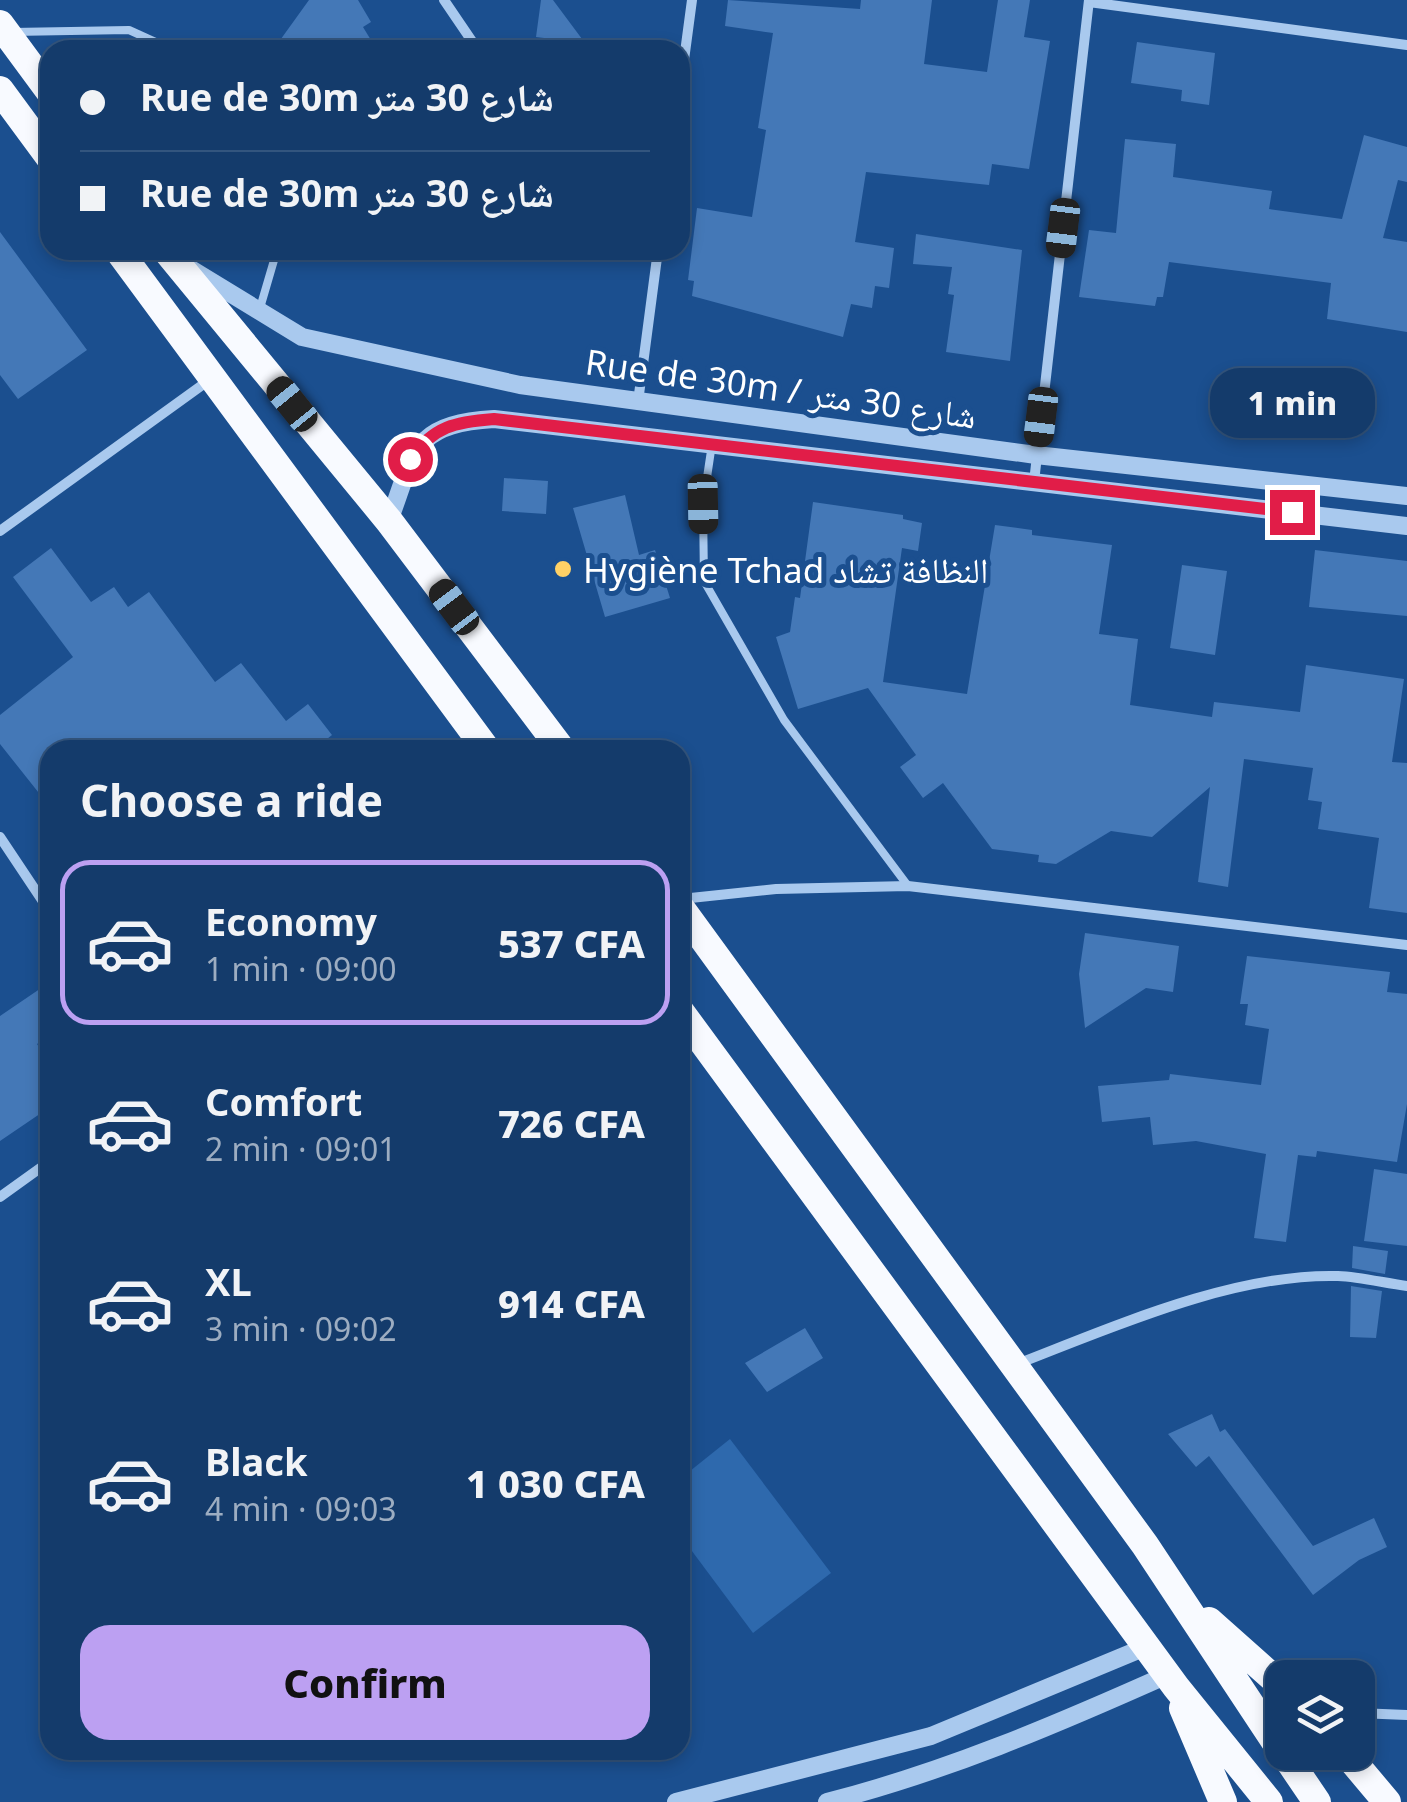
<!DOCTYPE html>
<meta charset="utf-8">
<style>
body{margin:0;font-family:"Noto Sans","Noto Naskh Arabic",sans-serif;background:#1d4271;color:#f1f3f6;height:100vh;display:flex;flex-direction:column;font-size:38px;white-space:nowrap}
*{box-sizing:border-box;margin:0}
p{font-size:32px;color:#9dadc1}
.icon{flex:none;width:55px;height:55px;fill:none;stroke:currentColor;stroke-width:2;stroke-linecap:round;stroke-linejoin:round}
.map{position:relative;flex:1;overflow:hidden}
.details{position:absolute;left:40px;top:740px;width:650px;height:1020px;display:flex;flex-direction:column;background:#143b6b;border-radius:30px;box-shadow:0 5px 15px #0003,0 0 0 2px #33557e}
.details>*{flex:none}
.banner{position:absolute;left:40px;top:40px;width:650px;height:220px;border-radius:30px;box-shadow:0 5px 15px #0003,0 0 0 2px #33557e;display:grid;align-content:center;height:220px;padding:0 40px;background:#143b6b}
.buttons{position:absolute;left:1265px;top:1660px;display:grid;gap:20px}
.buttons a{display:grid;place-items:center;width:110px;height:110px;border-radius:20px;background:#143b6b;box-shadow:0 5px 15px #0003,0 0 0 2px #33557e;font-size:50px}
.end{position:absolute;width:45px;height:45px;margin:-22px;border:12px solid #e11d48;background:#fff;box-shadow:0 0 0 5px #fff}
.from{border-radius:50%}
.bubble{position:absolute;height:70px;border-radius:30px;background:#143b6b;box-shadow:0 5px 15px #0003,0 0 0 2px #33557e;font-size:32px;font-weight:800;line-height:70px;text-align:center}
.car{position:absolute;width:30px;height:60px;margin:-30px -15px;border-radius:12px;box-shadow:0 0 8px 2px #0007;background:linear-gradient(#222 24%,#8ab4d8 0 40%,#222 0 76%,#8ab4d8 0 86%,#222 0)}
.banner b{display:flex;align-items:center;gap:35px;height:95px;font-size:38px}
.banner b+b{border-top:2px solid #33557e}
.banner i{width:25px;height:25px;background:#f1f3f6}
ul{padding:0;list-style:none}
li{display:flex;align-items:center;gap:30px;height:165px;margin:0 20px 15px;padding:0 20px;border:5px solid transparent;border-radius:30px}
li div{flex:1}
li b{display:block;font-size:38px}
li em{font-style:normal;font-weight:800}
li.selected{border-color:#bca0f2}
li>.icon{width:90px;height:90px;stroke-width:1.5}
h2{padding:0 40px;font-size:45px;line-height:120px}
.cta{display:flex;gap:20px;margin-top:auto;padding:20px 40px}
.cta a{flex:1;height:115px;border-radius:30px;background:#bca0f2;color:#111;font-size:40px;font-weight:800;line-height:115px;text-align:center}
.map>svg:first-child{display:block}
.green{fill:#2e69ad}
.building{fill:#4478b7}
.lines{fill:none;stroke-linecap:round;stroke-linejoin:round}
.service{stroke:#a9c9ee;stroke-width:8}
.minor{stroke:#a9c9ee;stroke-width:10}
.tertiary{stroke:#a9c9ee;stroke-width:18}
.trunk{stroke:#f8faff;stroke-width:28}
.route{stroke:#e11d48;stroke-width:12}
.poi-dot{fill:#ffd166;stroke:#1b4f8f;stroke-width:4}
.labels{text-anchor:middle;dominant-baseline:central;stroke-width:10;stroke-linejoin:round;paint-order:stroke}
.street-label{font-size:35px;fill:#fff;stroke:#1b4f8f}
.poi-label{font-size:35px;fill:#fff;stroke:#1b4f8f;text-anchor:start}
</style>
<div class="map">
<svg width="1407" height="1802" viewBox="0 0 1407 1802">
<rect width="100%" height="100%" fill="#1b4f8f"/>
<path class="green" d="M730,1439L831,1573L753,1633L680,1535V1479Z"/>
<path class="building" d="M309,0H358L371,22L363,27L377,50H273Z
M541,0H553L585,43L536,37Z
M728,0L860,9L861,0H932L924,64L987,72L998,0H1030L1024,37L1050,41L1029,169L992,164L989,185L866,172L855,242L894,248L889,288L875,286L872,308L851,304L843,337L692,296L694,281L688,280L697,208L752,217L766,130L758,128L773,33L725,26Z
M1137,42L1215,53L1209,105L1181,101L1182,90L1131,83Z
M1364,135L1407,147V182L1398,180L1383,238L1407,242V332L1327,319L1331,283L1169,262L1163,297H1157L1155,306L1079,297L1089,230L1116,233L1125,139L1176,144L1173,177L1272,191L1269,209L1342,219Z
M0,232L87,350L18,399L0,375Z
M916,234L1022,250L1010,361L946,352L954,295L948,294L952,267L913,264Z
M1321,374L1361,380L1356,410L1317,404Z
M504,478L548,481L546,514L502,511Z
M625,495L639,555L655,550L670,598L605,617L573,508Z
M813,502L903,515V519L922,523L918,551L902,548L883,682L967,694L995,525L1032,530V535L1112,545L1099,634L1138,639L1130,705L1212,717L1214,702L1300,712L1306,665L1404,679L1392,762L1407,763V913L1369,908L1379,838L1318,829L1322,802L1308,800L1313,768L1244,759L1228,887L1198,882L1210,787L1152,837L1111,831L1056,864L1038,862L1039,855L992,849L943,783L923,798L900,767L916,755L868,688L798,709L776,637L790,632L795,597L800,598Z
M51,548L91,602L114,587L128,607L149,592L215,682L241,663L286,721L308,704L332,735L313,750H50V807L0,744V715L73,657L13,577Z
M1315,550L1407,561V616L1309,607Z
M1182,565L1227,571L1215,655L1170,648Z
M1085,933L1179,946L1173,992L1146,988L1085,1028L1079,974Z
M1247,956L1390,972L1387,992L1407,994V1104L1397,1162L1317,1151L1316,1157L1298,1155L1286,1242L1254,1238L1266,1154L1196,1141L1153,1145L1150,1117L1102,1122L1098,1086L1169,1080L1170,1074L1261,1085L1269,1029L1245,1025L1248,1004H1240Z
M50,982V1035L37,1044L50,1064V1107L0,1141V1016Z
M1374,1169L1407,1174V1246L1364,1241Z
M1353,1246L1388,1251L1385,1274L1352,1268Z
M1351,1286L1382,1291L1376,1338L1350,1337Z
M805,1328L823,1358L767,1392L745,1363Z
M1212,1414L1220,1432L1225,1429L1313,1546L1374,1518L1387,1547L1359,1560L1313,1595L1209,1456L1196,1467L1168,1434Z"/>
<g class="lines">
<path class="service" d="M12,32L129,30L173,50
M260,308L277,250
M712,444L703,504L704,581L784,720L908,886"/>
<path class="minor" d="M444,0L478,50
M1089,2L1407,45
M680,90L692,0
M638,402L658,250
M1034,482L1089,0
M0,531L212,378
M0,837L50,912
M681,899L776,889L908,886L1407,945
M0,1197L50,1161
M1017,1364C1113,1327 1234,1273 1338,1276C1361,1277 1384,1283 1407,1286
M1358,1713L1407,1715"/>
<path class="tertiary" d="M189,268L302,337L520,385L1036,455L1407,496
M389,521C415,452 411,424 494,419L1407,526
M676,1802L931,1736L1148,1646
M827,1802C945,1772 1055,1725 1167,1675"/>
<path class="trunk" d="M0,24L50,92
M0,90L50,158
M118,250L487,750
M166,250L389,521L562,750
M680,907L1145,1545L1282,1752
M680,1011L1176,1687L1269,1802
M1209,1621L1282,1686
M1183,1708L1223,1802
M1283,1752L1317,1802
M1345,1752L1387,1802"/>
</g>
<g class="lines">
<path class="route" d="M410,459C434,426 455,422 494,419L1292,512"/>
</g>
<circle class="poi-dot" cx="563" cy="569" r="10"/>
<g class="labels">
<g class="street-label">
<text transform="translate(781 388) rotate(8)">Rue de 30m / شارع 30 متر</text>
</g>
<g class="poi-label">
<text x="583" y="569">Hygiène Tchad النظافة تشاد</text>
</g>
</g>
</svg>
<div class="buttons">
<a><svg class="icon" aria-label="layers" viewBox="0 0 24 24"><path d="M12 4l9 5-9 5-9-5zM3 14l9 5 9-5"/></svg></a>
</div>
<i class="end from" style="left:410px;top:459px"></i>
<i class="end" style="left:1292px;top:512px"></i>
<div class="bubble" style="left:1210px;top:368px;width:165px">1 min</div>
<i class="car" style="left:1063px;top:228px;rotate:187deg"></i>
<i class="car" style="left:292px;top:404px;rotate:321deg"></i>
<i class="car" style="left:1041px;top:417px;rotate:187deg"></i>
<i class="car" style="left:703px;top:504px;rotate:179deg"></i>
<i class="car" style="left:454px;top:607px;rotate:323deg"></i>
<div class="banner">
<b><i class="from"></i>Rue de 30m شارع 30 متر</b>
<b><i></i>Rue de 30m شارع 30 متر</b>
</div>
<section class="details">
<h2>Choose a ride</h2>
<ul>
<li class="selected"><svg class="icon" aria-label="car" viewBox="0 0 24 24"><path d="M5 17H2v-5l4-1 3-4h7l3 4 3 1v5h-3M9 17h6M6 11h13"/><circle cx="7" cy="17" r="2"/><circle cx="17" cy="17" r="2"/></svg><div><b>Economy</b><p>1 min · 09:00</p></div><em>537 CFA</em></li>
<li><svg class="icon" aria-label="car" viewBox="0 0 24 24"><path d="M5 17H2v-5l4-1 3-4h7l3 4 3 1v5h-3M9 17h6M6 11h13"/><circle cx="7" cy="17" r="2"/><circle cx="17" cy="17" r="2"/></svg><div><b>Comfort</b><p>2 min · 09:01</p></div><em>726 CFA</em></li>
<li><svg class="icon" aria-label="car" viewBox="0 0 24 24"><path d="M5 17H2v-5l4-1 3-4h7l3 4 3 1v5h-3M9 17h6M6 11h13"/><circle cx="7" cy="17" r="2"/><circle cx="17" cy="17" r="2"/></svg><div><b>XL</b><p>3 min · 09:02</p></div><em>914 CFA</em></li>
<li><svg class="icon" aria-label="car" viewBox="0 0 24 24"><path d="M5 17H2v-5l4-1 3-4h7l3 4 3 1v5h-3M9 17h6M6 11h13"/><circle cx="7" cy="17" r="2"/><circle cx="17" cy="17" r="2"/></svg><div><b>Black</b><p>4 min · 09:03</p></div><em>1 030 CFA</em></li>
</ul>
<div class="cta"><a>Confirm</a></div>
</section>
</div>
